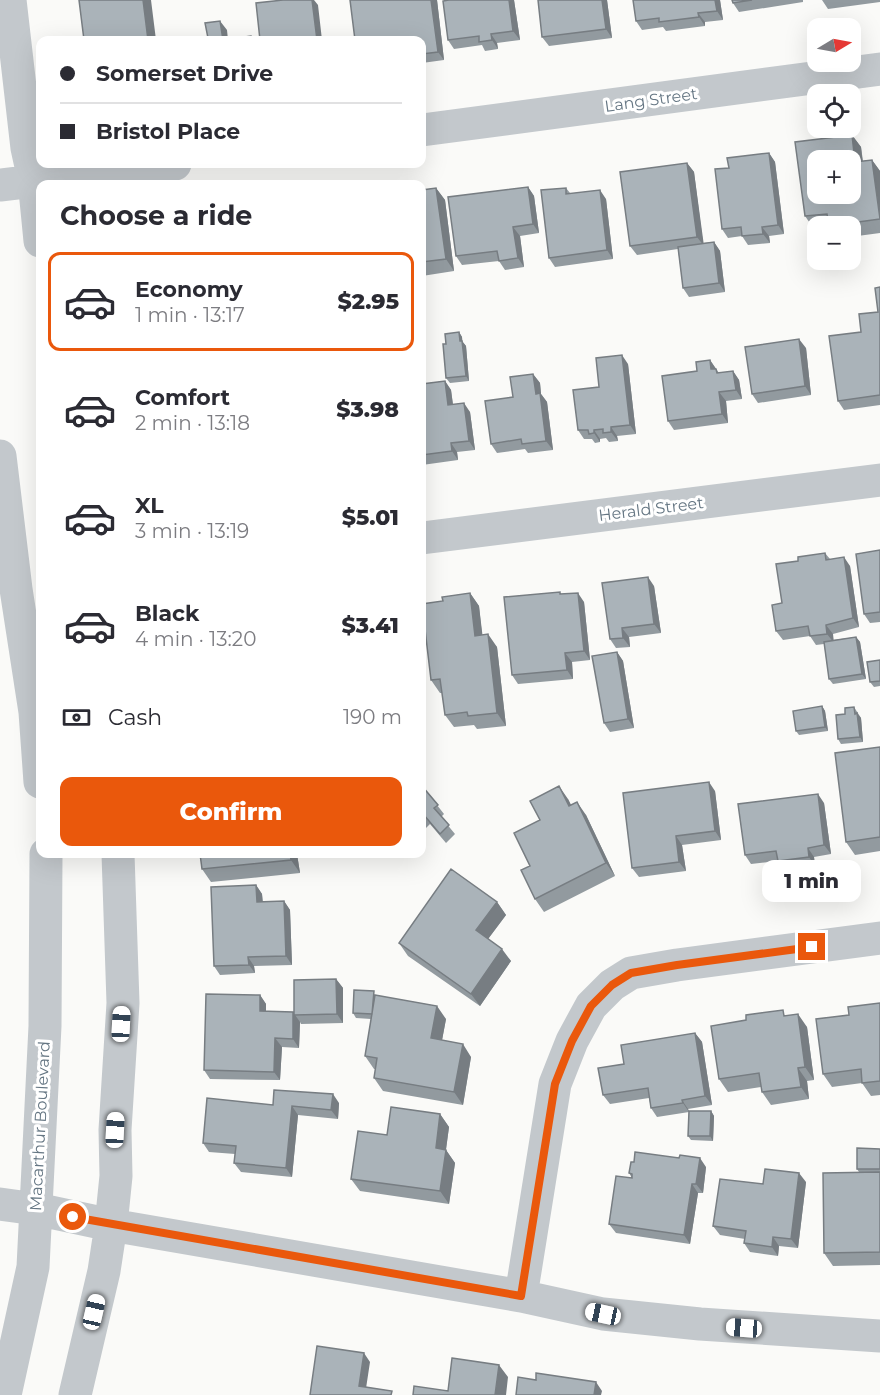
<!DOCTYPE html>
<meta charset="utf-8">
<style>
body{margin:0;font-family:Montserrat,sans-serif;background:#f7f7f7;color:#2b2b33;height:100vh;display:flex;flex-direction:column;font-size:22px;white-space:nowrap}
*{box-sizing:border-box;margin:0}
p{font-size:20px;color:#7c7c81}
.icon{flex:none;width:33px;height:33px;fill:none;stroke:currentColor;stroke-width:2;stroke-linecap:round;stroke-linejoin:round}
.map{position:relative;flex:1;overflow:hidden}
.drawer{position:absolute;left:36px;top:180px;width:390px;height:678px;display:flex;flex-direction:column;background:#fff;border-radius:12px;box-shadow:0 6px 24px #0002}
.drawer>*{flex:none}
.banner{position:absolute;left:36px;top:36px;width:390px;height:132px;border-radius:12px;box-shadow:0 6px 24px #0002;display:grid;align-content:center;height:132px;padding:0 24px;background:#fff}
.needle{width:39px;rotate:80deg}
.controls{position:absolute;left:807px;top:18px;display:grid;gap:12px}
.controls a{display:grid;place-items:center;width:54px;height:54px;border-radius:12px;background:#fff;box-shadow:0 6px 24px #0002;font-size:30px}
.end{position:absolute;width:27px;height:27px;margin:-14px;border:8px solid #ea580c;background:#fff;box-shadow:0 0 0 3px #fff}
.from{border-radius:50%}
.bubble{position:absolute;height:42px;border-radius:12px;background:#fff;box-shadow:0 6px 24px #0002;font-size:20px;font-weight:800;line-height:42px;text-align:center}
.car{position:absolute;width:18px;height:36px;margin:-18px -9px;border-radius:8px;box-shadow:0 0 4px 2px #0007;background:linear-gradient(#fff 24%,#345 0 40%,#fff 0 76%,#345 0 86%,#fff 0)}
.banner b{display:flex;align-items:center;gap:21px;height:57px;font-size:22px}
.banner b+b{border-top:2px solid #e1e1e2}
.banner i{width:15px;height:15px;background:#2b2b33}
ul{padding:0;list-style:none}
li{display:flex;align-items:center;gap:18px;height:99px;margin:0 12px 9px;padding:0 12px;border:3px solid transparent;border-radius:12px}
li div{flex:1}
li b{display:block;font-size:22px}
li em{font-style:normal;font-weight:800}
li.selected{border-color:#ea580c}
li>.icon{width:54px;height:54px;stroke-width:1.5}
h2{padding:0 24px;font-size:27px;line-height:72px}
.pay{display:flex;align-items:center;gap:15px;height:66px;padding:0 24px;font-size:22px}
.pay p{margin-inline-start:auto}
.action{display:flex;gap:12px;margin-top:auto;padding:12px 24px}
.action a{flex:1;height:69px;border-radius:12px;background:#ea580c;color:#fff;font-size:24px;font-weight:800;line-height:69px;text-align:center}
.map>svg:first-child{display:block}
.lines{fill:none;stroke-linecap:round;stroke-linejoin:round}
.minor{stroke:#c3c8cc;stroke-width:33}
.wall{fill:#929a9f}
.shaded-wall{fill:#777d82}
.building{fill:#aab3b9;stroke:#777d82;stroke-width:1.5;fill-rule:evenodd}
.route{stroke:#ea580c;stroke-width:8}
.labels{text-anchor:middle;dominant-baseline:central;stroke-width:6;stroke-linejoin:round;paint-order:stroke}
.street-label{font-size:16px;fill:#657683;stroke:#fff}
</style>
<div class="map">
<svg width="880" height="1395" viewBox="0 0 880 1395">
<rect width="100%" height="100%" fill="#fafaf8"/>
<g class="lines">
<path class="minor" d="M10,0L27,148L34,180L40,241
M422,130L880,69
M0,185L175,164
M0,456L16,589L35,712L40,782
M422,538L880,480
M0,1204L36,1209L111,1225L521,1296L603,1314L700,1324L880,1336
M521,1296L555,1084L572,1041L591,1006L612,985L631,973L677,965L880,938
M5,1395L33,1267L45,1026L46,854
M75,1395L104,1271L111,1225L116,1176L115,1130L123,1003L118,854"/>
</g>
<path class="wall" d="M437,0L444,60L422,63V40Z
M514,0L520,40L497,43L498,49L485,51L482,45L454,49L448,40Z
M607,0L612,38L549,46L542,37Z
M633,0H720L723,20L705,22V26L666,31L663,27L642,30L636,21Z
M732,0H803V2L739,12L733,3Z
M822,0H880V2L828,9Z
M852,135L861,147L863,161L872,160L880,171V233L850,237V226H818V229H814L805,216Z
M769,153L775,162L784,234L769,236L770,243L748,245L742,236L728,238L722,229L729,168Z
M687,163L694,172L703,243L714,242L720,251L725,292L689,297L683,288L678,249L637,255L630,246Z
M528,187L534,196L539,233L520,236L524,267L505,270L499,261L462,265L456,256Z
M436,188L445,200L454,271L422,276V190Z
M566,188L570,193L606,199L613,259L555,267L549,258Z
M880,287V405L844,410L838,401L861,332L878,312Z
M459,332L462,337V341L466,346L469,381L450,383L446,378V344Z
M806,348L811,395L758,403L752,394Z
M710,360L719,373L733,371L739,380L742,399L726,401L728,423L674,430L668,421L697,371Z
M628,364L636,434L617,436L618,441L609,442L606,438L600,439V442L595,443L592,439H584L578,430L599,387Z
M533,374L540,383L541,394L547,402L553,450L528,453L525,449L497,453L491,444L513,397Z
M445,381L451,390L453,404L470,412L475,450L457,452L458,460L422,465V384Z
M880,550V622L870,623L864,614Z
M825,553L830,559L850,566L859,627L833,634V640L856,637L860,642L866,679L833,684L829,679L824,644L816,645L810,636L783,640L776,631L782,603L798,561Z
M654,586L661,633L629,637L630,647L616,648L610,639Z
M470,593L479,606L482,635L497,647L506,726L477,729L474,725L454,727L445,715L442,693H440L431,680L443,601Z
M562,594L584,602L590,660L572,662L573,679L518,684L512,675Z
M617,652L623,661L634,728L610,732L604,723Z
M880,660V686L874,687L870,682Z
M822,706L825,711L828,731L799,735L796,731Z
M854,707L861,718L863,742L841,744L838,739L845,714Z
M880,747V851L855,855L846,842Z
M422,786L444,814L441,817L455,834L446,843L430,824L422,832Z
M715,791L721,840L682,845L686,871L639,877L632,868Z
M568,799L571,805L586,815L615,876L544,912L535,899L530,866L540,820Z
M824,803L831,854L814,857L815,866L784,870L778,861L751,864L745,855Z
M200,854H297L300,873L211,882L202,869Z
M256,885L262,894L263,902L284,901L290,910L292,965L254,966L255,973L220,975L214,966Z
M497,902L506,915L488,939L511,961L480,1006L408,956L399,943Z
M336,979L343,988V1023L301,1024L300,1022L299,1048L282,1047L280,1080L210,1079L204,1070L260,995L266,1004V1011L294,1013Z
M377,995L446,1019L442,1040L471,1057L463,1105L383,1091L374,1078L376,1069H374L365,1056L371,1019L356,1018L353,1013Z
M880,1003V1095L871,1096L862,1083L832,1087L823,1074L849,1015Z
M787,1015L807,1027L814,1080L807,1081L809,1099L771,1105L762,1092L761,1087L728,1092L719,1079Z
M695,1033L702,1042L712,1105L688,1109L689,1111H711L714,1116L713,1141L691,1140L688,1136L689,1112L657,1117L651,1108L649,1098L610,1104L603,1095L624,1064Z
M339,1103L338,1119L298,1115L292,1177L241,1172L234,1163L235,1154L209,1152L203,1143L273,1105Z
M440,1114L449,1127L446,1150L455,1163L449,1204L360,1191L351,1179L387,1135Z
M880,1149V1265L833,1266L824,1253L859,1172L857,1169Z
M706,1167L703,1193H698L690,1244L616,1233L609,1224L632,1178L629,1173Z
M806,1182L798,1248L779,1246L778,1256L750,1252L744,1243L745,1239L720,1235L713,1226L763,1184Z"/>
<path class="shaded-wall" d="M143,0H151L156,40H148Z
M312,0H314L318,5L322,40H317Z
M431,0H437L444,60L438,52Z
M509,0H514L520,40L513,31Z
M602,0H607L612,38L606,29Z
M715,0H720L723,20L717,11Z
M698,13L705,22V26L699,17Z
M220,21L227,30L228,40H223Z
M491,34L497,43L498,49L492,40Z
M852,135L861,147L864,175L855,162Z
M769,153L775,162L784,234L778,225Z
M872,160L880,171V217Z
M687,163L694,172L704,246L697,237Z
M528,187L534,196L539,233L533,224Z
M436,188L445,200L454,271L446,259Z
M600,190L606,199L613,259L607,250Z
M513,227L520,236L524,267L518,258Z
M762,227L769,236L770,243L763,234Z
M714,242L720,251L725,292L719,283Z
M459,332L462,337L463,346L460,341Z
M799,339L806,348L811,395L805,386Z
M462,341L466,346L469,381L466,376Z
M622,355L628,364L636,434L630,425Z
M710,360L716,369H711Z
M733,371L739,380L742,399L736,390Z
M533,374L540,383L541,394L547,402L553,450L546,441L536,394Z
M445,381L451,390L454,414L448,405Z
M719,392L726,401L728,423L722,414Z
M464,403L470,412L475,450L469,441Z
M611,427L617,436L618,441L611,432Z
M594,430L600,439V442L594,433Z
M451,443L457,452L458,460L452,451Z
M844,557L850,566L859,627L853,618Z
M648,577L654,586L661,633L654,624Z
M470,593L479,606L484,648L475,636Z
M578,593L584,602L590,660L584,651Z
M826,625L833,634L834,643L827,634Z
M622,628L629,637L630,647L623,638Z
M488,634L497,647L506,726L497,713Z
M856,637L860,642L866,679L862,674Z
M617,652L623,661L634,728L628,719Z
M565,653L572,662L573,679L567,670Z
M822,706L825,711L828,731L825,727Z
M857,713L861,718L863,742L860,737Z
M709,782L715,791L721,840L715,831Z
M559,786L568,799L578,819L569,806Z
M818,794L824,803L831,854L824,845Z
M577,802L586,815L615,876L606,863Z
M676,836L682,845L686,871L679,862Z
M808,848L814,857L815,866L809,857Z
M290,854H297L300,873L291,860Z
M256,885L262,894L263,911L257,902Z
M284,901L290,910L292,965L286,956Z
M497,902L506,915L485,943L476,930Z
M502,949L511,961L480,1006L471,994Z
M248,957L254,966L255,973L249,965Z
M336,979L343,988V1023L337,1014Z
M260,995L266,1004V1020L260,1011Z
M437,1006L446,1019L440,1051L431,1038Z
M293,1012L300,1022L299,1048L293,1039Z
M798,1014L807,1027L814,1080L805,1067Z
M695,1033L702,1042L712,1105L705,1096Z
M275,1038L282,1047L280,1080L274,1072Z
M463,1044L471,1057L463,1105L454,1092Z
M798,1068L807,1081L809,1099L801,1087Z
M333,1094L339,1103L338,1119L331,1110Z
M682,1100L688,1109L689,1112L683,1103Z
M292,1106L298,1115L292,1177L286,1168Z
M711,1111L714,1116L713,1141L710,1136Z
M440,1114L449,1127L445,1156L446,1150L455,1163L449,1204L440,1191L436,1148Z
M700,1158L706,1167L703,1193L696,1184Z
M799,1173L806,1182L798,1248L791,1239Z
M692,1184L698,1193L690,1244L684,1235Z
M773,1237L779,1246L778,1256L772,1247Z
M364,1353L370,1362L365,1395L359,1386Z
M499,1365L508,1377L506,1395H495Z
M596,1382L602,1391L601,1395H594Z"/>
<path class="building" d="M79,0H143L148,40H84Z
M283,0H312L317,40H260L256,3Z
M350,0H431L438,52L422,54V40H355Z
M449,0H509L513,31L491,34L492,40L479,42V36L448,40L443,1Z
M538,0H602L606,29L542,37Z
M633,0H715L717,11L698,13L699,17L659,22V18L636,21Z
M732,0H752L733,3Z
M220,21L223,40L251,36L252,40H193L208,38L205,23Z
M852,135L855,162L872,160L880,219L829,226L827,214L805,216L795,142ZM818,160H850V194H818Z
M769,153L778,225L762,227L763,234L742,236L741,227L722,229L715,169L729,168L727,158Z
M687,163L697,237L630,246L620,172Z
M528,187L533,224L513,227L518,258L499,261L497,251L456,256L448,197Z
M436,188L446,259L422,262V190Z
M566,188V194L600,190L607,250L549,258L541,190Z
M714,242L719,283L683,288L678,247Z
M880,287V395L838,401L829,336L861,332L859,314L878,312L875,288Z
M459,332L460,341H462L466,376L446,378L443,344H446L445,334Z
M799,339L805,386L752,394L745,347Z
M622,355L630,425L611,427V432L603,433V429L594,430V433L589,434L588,430H578L573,390L599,387L596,358Z
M710,360L711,369H716L717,373L733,371L736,390L719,392L722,414L668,421L662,376L697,371L696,362Z
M533,374L536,394L540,393L546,441L522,444L521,439L491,444L485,401L513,397L510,377Z
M445,381L448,405L464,403L469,441L451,443L452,451L422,455V384Z
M880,550V612L864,614L856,554Z
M825,553L826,560L844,557L853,618L826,625L827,634L810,636L808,626L776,631L772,605L782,603L776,564L798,561V557Z
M648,577L654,624L622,628L623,638L610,639L602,583Z
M560,592V594L578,593L584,651L565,653L567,670L512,675L504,597Z
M470,593L475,636L488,634L497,713L468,716L467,712L445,715L440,679L431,680L422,604L443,601L442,597Z
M856,637L862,674L829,679L824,642Z
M617,652L628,719L604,723L592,656Z
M880,660V681L870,682L867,662Z
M822,706L825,727L796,731L793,711Z
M854,707L855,714L857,713L860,737L838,739L836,715L845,714V708Z
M880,747V837L846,842L835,753Z
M709,782L715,831L676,836L679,862L632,868L623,793Z
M422,786L438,805L434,808L449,825L440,834L424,815L422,817Z
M559,786L569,806L577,802L606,863L535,899L521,870L530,866L514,833L540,820L530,801Z
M818,794L824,845L808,848L809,857L778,861L776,851L745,855L738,804Z
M200,854H290L291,860L202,869Z
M451,869L497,902L476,930L502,949L471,994L399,943Z
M256,885L257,902L284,901L286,956L248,957L249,965L214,966L211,887Z
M336,979L337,1014L294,1015V980Z
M354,990L374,991L372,1014L353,1013Z
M206,994L260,995V1011L293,1012V1039L275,1038L274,1072L204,1070Z
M375,995L437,1006L431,1038L463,1044L454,1092L374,1078L377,1058L365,1056Z
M880,1003V1081L862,1083L861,1069L823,1074L816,1019L849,1015L848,1007Z
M783,1010L784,1016L798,1014L805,1067L798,1068L801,1087L762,1092L759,1073L719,1079L711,1026L746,1020V1015Z
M695,1033L705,1096L682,1100L683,1103L651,1108L648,1088L603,1095L598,1068L624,1064L621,1045Z
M274,1090L333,1094L331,1110L292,1106L286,1168L234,1163L236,1146L203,1143L207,1098L273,1105Z
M391,1107L440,1114L436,1148L446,1150L440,1191L351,1179L358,1131L387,1135Z
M689,1111H711L710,1136H688Z
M857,1148L880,1149V1169H857Z
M635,1152L679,1158L680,1155L700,1158L696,1184H692L684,1235L609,1224L616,1176L632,1178V1174L629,1173L631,1162H634Z
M765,1169L799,1173L791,1239L773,1237L772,1247L744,1243L746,1231L713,1226L720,1179L763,1184Z
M880,1172V1252L824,1253L823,1173Z
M317,1346L364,1353L359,1386L392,1391L391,1395H310Z
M452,1358L499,1365L495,1395H413L414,1386L448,1391Z
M536,1373L596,1382L594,1395H516L518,1377L536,1380Z"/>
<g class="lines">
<path class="route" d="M73,1217L521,1296L555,1084L572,1041L591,1006L612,985L631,973L677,965L812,947"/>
</g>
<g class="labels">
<g class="street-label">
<text transform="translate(651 100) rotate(-8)">Lang Street</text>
<text transform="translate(651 509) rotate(-7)">Herald Street</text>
<text transform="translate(40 1126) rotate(-87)">Macarthur Boulevard</text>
</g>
</g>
</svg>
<div class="controls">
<a><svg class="needle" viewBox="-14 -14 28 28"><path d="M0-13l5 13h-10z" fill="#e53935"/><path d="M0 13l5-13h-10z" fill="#7c7c81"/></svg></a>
<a><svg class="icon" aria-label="locate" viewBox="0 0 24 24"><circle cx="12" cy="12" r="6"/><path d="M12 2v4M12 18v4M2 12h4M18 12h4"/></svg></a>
<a>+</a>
<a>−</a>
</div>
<i class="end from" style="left:73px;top:1217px"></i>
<i class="end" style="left:812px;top:947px"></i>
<div class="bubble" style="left:762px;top:860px;width:99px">1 min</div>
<i class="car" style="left:121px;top:1024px;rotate:3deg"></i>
<i class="car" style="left:115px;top:1130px;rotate:3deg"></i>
<i class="car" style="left:94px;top:1312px;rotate:13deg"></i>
<i class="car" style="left:603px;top:1314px;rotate:282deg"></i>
<i class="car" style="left:744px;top:1328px;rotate:274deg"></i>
<div class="banner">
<b><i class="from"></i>Somerset Drive</b>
<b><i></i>Bristol Place</b>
</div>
<section class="drawer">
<h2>Choose a ride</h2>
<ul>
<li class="selected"><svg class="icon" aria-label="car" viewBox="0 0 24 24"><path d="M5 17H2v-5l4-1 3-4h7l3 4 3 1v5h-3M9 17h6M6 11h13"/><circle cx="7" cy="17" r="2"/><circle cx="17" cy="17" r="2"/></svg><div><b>Economy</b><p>1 min · 13:17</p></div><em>$2.95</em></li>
<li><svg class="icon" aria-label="car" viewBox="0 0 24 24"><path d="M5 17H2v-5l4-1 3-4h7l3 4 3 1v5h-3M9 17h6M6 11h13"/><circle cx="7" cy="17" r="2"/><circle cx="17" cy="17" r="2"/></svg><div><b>Comfort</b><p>2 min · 13:18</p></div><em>$3.98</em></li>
<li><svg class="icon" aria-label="car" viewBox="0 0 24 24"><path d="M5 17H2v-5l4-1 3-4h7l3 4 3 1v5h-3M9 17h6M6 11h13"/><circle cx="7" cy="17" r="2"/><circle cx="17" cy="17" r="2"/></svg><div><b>XL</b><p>3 min · 13:19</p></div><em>$5.01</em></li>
<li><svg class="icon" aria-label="car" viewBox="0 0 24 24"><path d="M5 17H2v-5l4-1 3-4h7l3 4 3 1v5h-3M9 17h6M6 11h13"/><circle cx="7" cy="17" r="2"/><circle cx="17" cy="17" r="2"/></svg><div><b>Black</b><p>4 min · 13:20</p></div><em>$3.41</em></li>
</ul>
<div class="pay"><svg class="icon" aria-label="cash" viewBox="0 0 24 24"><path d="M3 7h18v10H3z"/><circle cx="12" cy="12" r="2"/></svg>Cash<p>190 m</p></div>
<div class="action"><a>Confirm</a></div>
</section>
</div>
